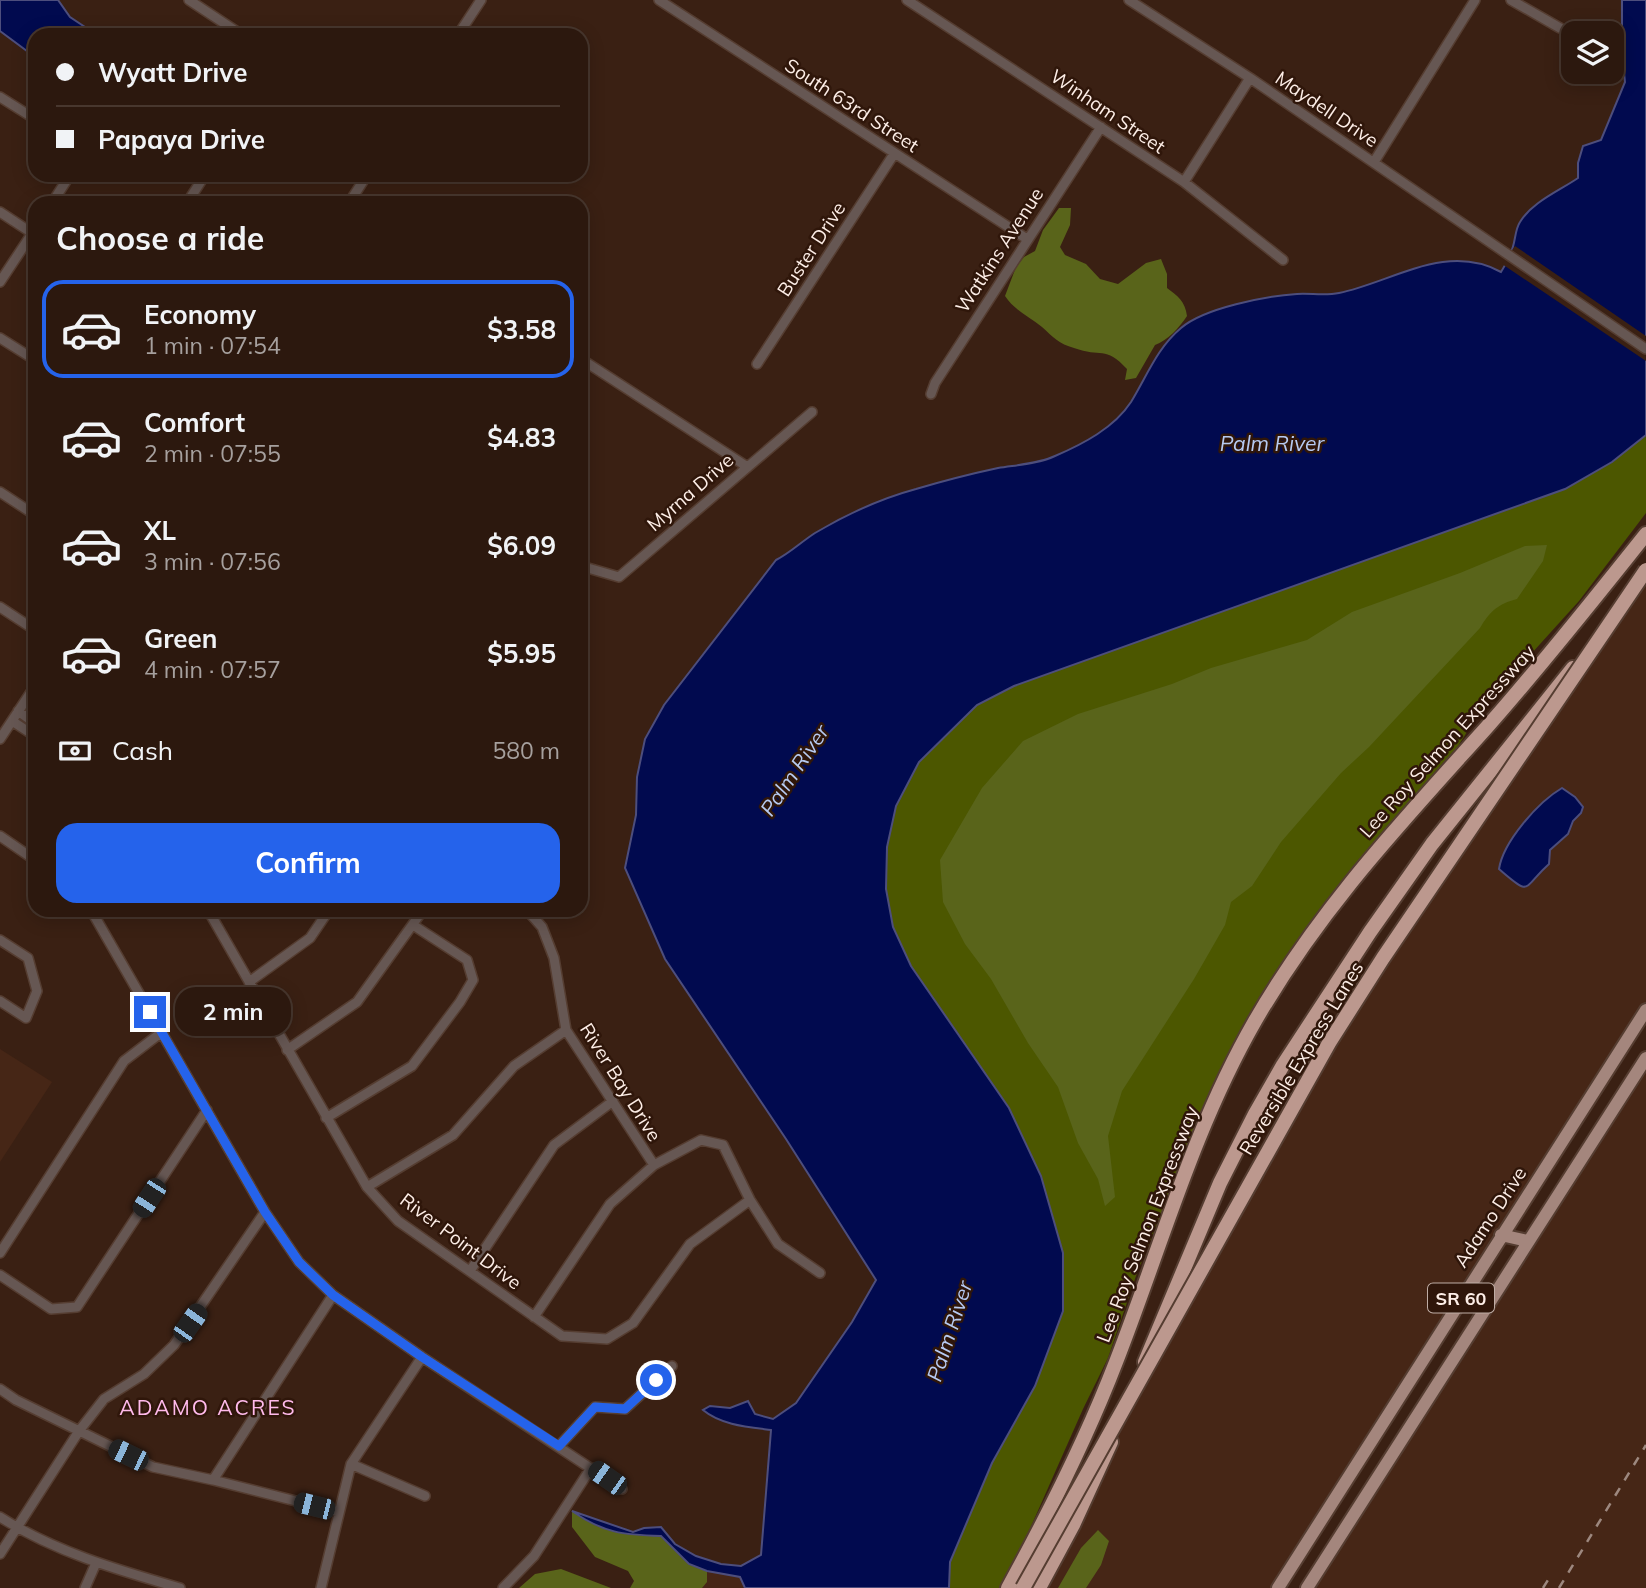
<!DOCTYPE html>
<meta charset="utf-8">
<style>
body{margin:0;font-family:Mulish,sans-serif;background:#342117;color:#f1f3f6;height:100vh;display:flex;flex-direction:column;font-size:26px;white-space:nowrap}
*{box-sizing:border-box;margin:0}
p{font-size:23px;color:#a6a09e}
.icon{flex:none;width:38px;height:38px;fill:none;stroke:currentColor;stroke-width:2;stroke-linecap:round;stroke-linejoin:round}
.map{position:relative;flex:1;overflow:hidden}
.panel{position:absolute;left:28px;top:196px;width:560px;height:721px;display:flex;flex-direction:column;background:#2c180e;border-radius:21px;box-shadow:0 4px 18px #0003,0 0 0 2px #48372e}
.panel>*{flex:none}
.banner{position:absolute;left:28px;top:28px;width:560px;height:154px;border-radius:21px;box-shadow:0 4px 18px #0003,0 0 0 2px #48372e;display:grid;align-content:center;height:154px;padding:0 28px;background:#2c180e}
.buttons{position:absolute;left:1561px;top:21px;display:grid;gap:14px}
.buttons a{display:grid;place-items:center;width:63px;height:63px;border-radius:14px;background:#2c180e;box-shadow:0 4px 18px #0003,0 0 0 2px #48372e;font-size:35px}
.end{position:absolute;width:32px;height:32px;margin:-16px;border:9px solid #2563eb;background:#fff;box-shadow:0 0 0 4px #fff}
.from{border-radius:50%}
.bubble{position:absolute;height:49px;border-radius:21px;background:#2c180e;box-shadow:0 4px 18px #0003,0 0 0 2px #48372e;font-size:23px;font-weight:700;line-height:49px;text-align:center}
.car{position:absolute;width:21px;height:42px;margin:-21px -10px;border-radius:9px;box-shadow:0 0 5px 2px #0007;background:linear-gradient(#222 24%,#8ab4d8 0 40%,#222 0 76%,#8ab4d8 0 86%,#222 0)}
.banner b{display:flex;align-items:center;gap:24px;height:66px;font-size:26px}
.banner b+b{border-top:2px solid #48372e}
.banner i{width:18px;height:18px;background:#f1f3f6}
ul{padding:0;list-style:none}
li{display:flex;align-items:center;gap:21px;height:98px;margin:0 14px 10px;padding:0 14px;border:4px solid transparent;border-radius:21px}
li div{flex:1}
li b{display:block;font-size:26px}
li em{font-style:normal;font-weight:700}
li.current{border-color:#2563eb}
li>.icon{width:63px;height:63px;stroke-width:1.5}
h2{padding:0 28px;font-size:32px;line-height:84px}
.pay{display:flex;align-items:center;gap:18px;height:77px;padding:0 28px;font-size:26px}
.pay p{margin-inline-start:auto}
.primary-button{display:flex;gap:14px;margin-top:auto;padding:14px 28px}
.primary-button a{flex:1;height:80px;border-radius:21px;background:#2563eb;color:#fff;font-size:28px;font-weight:700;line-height:80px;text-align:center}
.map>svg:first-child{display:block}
.built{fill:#462616}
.green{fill:#4c5700}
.forest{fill:#59641a}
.water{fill:#010a4f;stroke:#4d4e7d;stroke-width:2}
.pier{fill:#3a2013}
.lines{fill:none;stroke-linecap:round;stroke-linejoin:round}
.minor-casing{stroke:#553d31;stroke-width:12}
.major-casing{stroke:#553d31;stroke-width:16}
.highway-casing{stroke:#553d31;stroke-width:18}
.minor{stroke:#665753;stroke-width:9}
.major{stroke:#a4867d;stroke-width:12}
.highway{stroke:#bc988e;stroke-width:14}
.rail{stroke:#9d887f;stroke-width:2.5;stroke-dasharray:9 9;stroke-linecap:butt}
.highway-bridge-casing{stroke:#553d31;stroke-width:18;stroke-linecap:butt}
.highway-bridge{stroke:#bc988e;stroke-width:14}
.route{stroke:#2563eb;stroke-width:9}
.labels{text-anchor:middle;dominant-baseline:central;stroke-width:5;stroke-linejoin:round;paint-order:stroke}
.shield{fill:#2f160a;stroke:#bfada5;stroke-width:2}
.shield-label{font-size:18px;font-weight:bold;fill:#fdeee7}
.street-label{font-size:19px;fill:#fdeee7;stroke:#2f160a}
.water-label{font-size:21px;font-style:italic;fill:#b6caf2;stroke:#2f160a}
.neighbourhood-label{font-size:21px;letter-spacing:2px;fill:#ffbaeb;stroke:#2f160a}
</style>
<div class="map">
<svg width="1646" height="1588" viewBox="0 0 1646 1588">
<rect width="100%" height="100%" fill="#3a2013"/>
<path class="built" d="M1646,582V1014L1279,1588H1041L1159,1330L1419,903Z
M0,1049L52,1082L0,1162Z
M1646,1067V1588H1312Z
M707,1571L740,1577L745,1588H690Z"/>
<path class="green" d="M1646,435V513L1579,601L1483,707L1451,757L1346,892L1282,988L1217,1095L1171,1189L1136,1276L1108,1358L1083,1409L1021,1549L1001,1588H949L950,1562L992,1463L1035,1386L911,966L893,927L886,889L887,847L896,806L919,762L977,705L1014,686L1565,489L1612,462Z"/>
<path class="forest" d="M1059,208H1071L1070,225L1060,247L1065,255L1086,264L1100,279L1118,284L1146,263L1161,259L1167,274V288C1178,296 1185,301 1187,316C1180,327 1167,341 1155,345L1136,378L1125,380L1127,369C1105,345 1101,358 1074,348C1059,344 1053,337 1042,327C1029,316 1015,311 1005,296L1016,267L1024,257L1035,251L1043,230Z
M1547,545L1543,561L1517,599C1498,604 1490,611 1480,628L1369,747L1341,773L1281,842L1252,886L1231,902L1225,925L1194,979L1122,1091L1108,1136L1115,1197L1105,1206L1098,1179L1078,1143L1058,1087L1028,1043L991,979L965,944L943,902L940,860L982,788L1023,741L1078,714L1172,684L1211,668L1307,640L1352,612L1460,573L1525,546Z
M572,1510C601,1532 626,1535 661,1536L689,1564L707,1571V1582L702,1588H630L634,1581L628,1571L595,1557L572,1527Z
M1098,1530L1109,1541L1101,1565L1086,1588H1058L1081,1548Z
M561,1569L611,1588H519L535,1574Z"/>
<path class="water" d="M0,0H58L70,17L97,35H35V57L0,31Z
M1622,0H1646V435L1612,462L1565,489L1014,686L977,705L919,762L896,806L887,847L886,889L893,927L911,966L1009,1108L1041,1176L1063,1253V1311L1035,1386L992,1463L950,1562L949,1588H745L740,1577L707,1571L689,1564L661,1536C624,1535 603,1533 572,1511L633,1532L644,1528L661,1527L675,1544L696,1556L721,1564L741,1566L761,1555L771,1430C748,1427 721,1425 703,1410L710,1406L730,1408L748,1401L755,1414L773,1419L796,1403L852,1322L876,1280L786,1139L665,959L625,868L636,815L637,777L645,739L664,705L776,560C790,553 801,542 815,533C847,514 879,499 916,489C943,481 970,474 998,468C1016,465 1038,464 1055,456C1083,444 1114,428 1131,402C1147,376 1157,348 1181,328C1204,308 1266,296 1297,294C1310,293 1325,296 1339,293C1392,282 1446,242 1501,272L1511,255L1510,254C1516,244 1514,231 1520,222C1532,202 1559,191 1578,178V163L1583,146L1601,140L1625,82L1622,52Z
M1562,788L1575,797L1583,807L1581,813L1573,821L1568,834L1550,850L1549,864C1522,888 1532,898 1499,869C1503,842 1538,802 1562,788Z"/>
<path class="pier" d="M1515,246L1646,336V361L1502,264Z"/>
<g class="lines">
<g class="minor-casing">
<path id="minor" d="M189,0L242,35
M659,0L1027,239
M907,0L1184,182L1283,260
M1129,0L1250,78L1646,349
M1511,0L1560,28
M458,35L481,0
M0,97L35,119
M1374,162L1475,0
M1184,182L1250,78
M52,203L70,175
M187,203L205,175
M349,203L367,175
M0,212L32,233
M0,282L35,229
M0,338L35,360
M581,359L746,466
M757,364L894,154
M931,394L935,383L1101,127
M0,492L35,515
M581,566L619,577L812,412
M0,607L35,630
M18,711L35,723
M12,721L35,736
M0,739L35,686
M0,836L35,860
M91,910L265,1212L299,1262L333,1295L422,1357L622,1489
M208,910L367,1187L398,1221L562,1336L607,1339L633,1323L690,1244L750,1200
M527,910L542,927L554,958L566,1030L654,1165
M0,940L28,958L37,991L26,1018L0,1001
M249,982L310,938L329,910
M287,1050L357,1002L423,910
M326,1118L412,1066L460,1002L473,980L467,960L413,925
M367,1187L453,1135L514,1066L566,1030
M0,1253L124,1061L162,1032
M470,1271L554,1145L613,1101
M0,1275L51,1309L77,1307L207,1110
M534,1317L610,1204L654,1165L701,1140L723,1145L750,1200L778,1244L820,1273
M0,1389L16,1400L153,1467L213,1480L339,1512
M559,1446L595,1407L625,1409L672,1366
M351,1464L425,1496
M213,1480L333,1295
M0,1517C55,1552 118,1570 180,1588
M0,1554L79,1431L104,1399L144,1374L174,1345L265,1212
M85,1588L96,1563
M321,1588L351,1464L422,1357
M503,1588L534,1556L591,1468"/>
</g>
<g class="major-casing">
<path id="major" d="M1501,1235L1528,1241
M1278,1588L1646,1010
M1307,1588L1646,1058"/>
</g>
<g class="highway-casing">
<path id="highway" d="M1145,1362L1220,1183L1255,1114L1283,1065L1370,932L1432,844L1573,668
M1008,1588C1048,1515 1086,1440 1116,1362C1161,1247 1193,1129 1255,1021C1321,907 1400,824 1487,727C1542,665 1594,599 1646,534
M1039,1588L1073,1525L1111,1442"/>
</g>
<use href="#minor" class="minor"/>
<use href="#major" class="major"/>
<use href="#highway" class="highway"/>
<path class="rail" d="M1543,1588L1548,1580
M1559,1588L1646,1445"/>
<g class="highway-bridge-casing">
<path id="highway-bridge" d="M1023,1588L1329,1043L1383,958L1646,570"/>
</g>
<use href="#highway-bridge" class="highway-bridge"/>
</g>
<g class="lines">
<path class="route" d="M150,1012L265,1212L299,1262L333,1295L422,1357L559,1446L595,1407L625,1409L656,1380"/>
</g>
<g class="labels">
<rect class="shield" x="1428" y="1283.5" width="66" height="29" rx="5"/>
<g class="shield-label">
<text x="1461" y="1298">SR 60</text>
</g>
<g class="street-label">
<text transform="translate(852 105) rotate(33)">South 63rd Street</text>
<text transform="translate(1327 109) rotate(34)">Maydell Drive</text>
<text transform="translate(1108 111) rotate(34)">Winham Street</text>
<text transform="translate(811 249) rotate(-57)">Buster Drive</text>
<text transform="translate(999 250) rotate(-57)">Watkins Avenue</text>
<text transform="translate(690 492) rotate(-41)">Myrna Drive</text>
<text transform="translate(1447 741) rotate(-48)">Lee Roy Selmon Expressway</text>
<text transform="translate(1301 1058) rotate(-59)">Reversible Express Lanes</text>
<text transform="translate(621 1082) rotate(58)">River Bay Drive</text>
<text transform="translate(1490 1217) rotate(-57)">Adamo Drive</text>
<text transform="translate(1147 1224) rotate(-69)">Lee Roy Selmon Expressway</text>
<text transform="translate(461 1241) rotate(37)">River Point Drive</text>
</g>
<g class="water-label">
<text x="1272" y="443">Palm River</text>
<text transform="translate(794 770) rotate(-56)">Palm River</text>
<text transform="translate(949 1331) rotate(-72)">Palm River</text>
</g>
<g class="neighbourhood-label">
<text x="208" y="1407">ADAMO ACRES</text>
</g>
</g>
</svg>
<div class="buttons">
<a><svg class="icon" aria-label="layers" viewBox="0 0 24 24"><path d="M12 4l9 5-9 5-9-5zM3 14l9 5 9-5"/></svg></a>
</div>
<i class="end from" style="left:656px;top:1380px"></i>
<i class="end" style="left:150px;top:1012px"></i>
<div class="bubble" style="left:175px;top:987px;width:116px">2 min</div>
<i class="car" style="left:149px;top:1198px;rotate:213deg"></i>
<i class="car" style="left:190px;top:1323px;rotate:35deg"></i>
<i class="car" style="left:128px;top:1455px;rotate:296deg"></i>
<i class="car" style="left:607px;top:1478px;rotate:305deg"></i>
<i class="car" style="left:314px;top:1506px;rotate:284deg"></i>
<div class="banner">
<b><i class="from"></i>Wyatt Drive</b>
<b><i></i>Papaya Drive</b>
</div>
<section class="panel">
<h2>Choose a ride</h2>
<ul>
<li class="current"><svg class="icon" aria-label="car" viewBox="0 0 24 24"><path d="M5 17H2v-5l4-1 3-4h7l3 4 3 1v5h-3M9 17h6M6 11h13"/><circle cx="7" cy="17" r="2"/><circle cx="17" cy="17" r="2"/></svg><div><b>Economy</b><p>1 min · 07:54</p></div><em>$3.58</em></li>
<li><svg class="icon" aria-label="car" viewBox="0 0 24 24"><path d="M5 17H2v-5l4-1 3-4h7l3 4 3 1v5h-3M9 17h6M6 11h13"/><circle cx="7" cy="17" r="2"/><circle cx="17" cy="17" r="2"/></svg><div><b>Comfort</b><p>2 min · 07:55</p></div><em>$4.83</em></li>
<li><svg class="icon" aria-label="car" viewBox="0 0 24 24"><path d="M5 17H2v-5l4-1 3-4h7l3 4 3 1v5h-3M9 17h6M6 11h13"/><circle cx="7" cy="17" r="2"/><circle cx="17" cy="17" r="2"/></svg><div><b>XL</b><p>3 min · 07:56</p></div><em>$6.09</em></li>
<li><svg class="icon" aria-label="car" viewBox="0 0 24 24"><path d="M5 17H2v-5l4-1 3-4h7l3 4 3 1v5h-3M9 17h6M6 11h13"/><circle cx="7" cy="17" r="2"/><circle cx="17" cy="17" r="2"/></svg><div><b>Green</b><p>4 min · 07:57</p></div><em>$5.95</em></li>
</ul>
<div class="pay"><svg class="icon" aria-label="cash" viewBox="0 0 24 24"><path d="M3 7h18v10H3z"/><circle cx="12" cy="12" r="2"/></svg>Cash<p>580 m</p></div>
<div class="primary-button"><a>Confirm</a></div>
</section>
</div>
